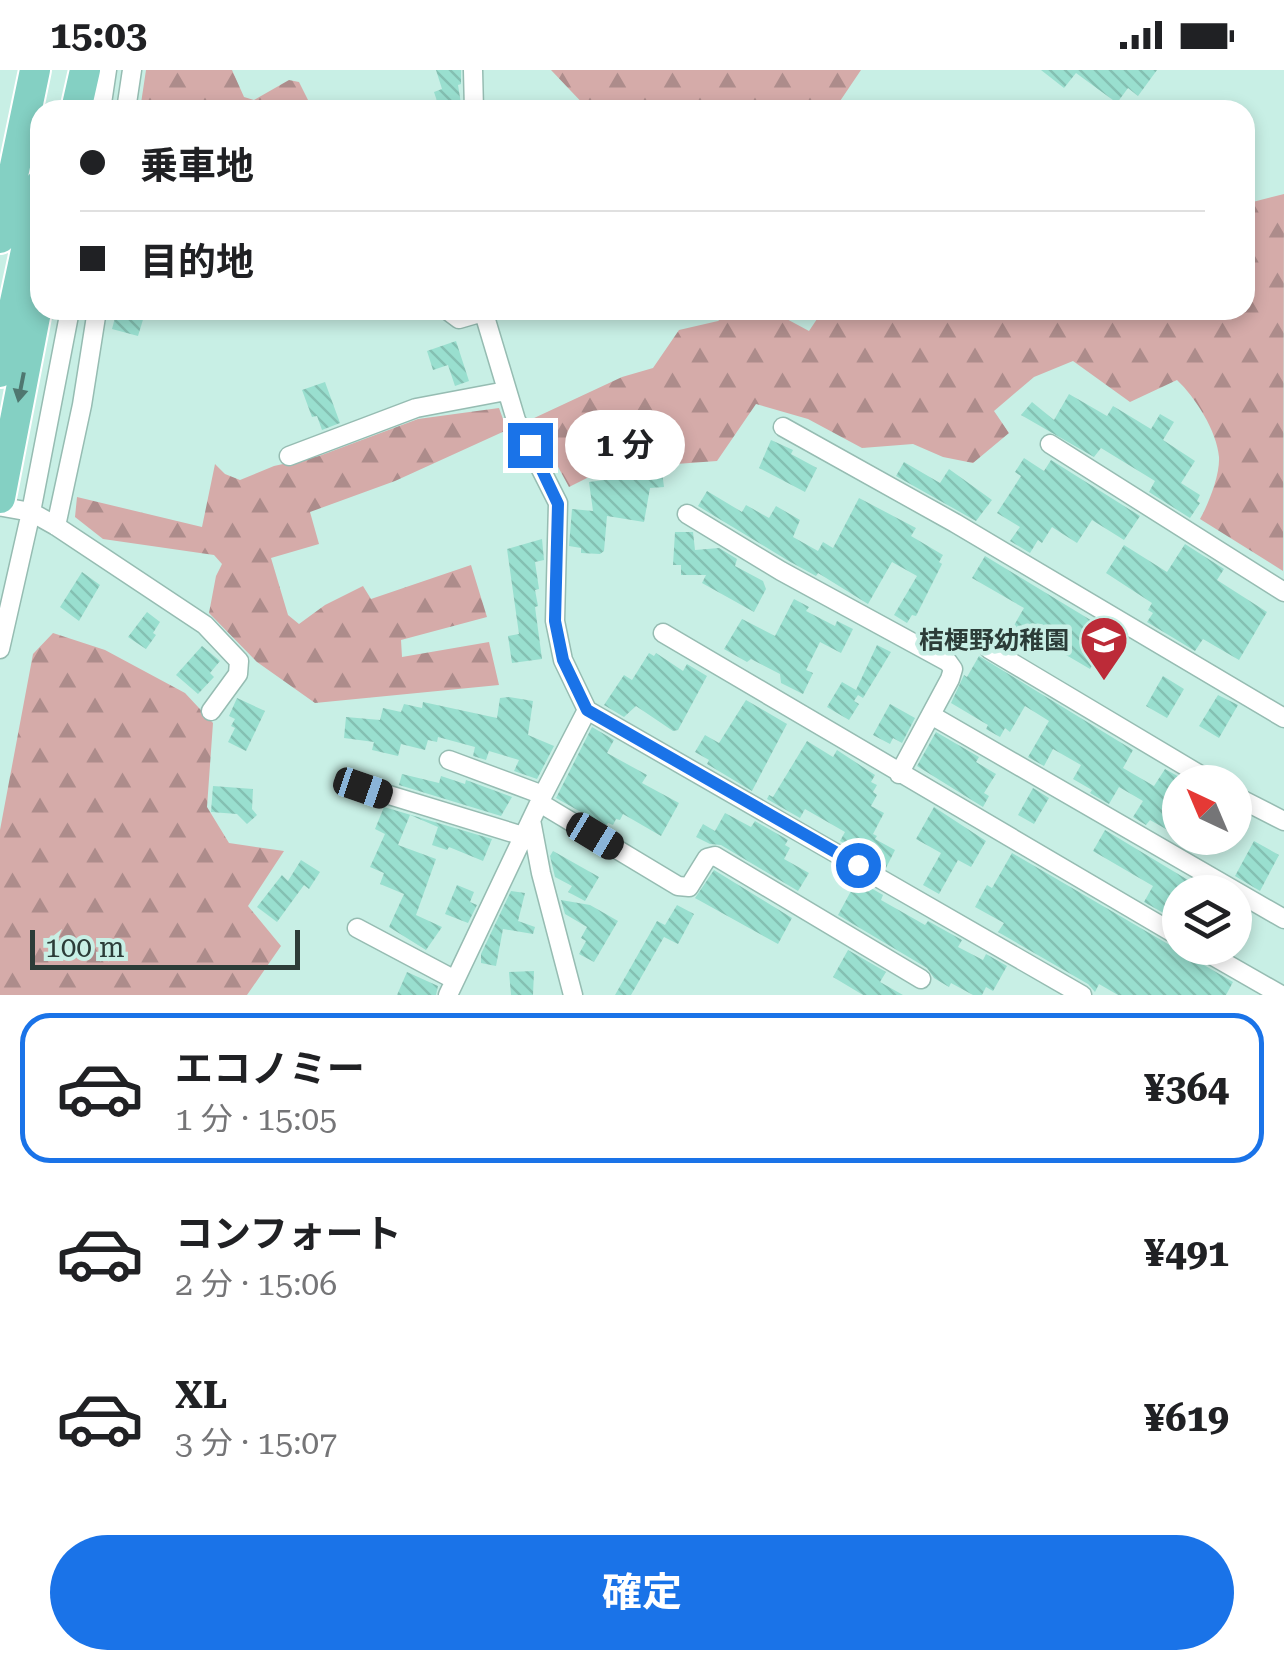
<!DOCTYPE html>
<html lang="ja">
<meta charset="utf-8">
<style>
body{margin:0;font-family:"Roboto Serif","Noto Sans JP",serif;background:#f2f2f2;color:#202124;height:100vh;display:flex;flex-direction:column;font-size:38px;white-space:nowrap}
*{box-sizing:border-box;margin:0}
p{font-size:32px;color:#757577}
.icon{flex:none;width:55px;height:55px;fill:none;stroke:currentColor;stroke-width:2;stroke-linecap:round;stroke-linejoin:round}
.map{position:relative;height:925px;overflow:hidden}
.details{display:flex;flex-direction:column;background:#fff;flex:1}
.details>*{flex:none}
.guide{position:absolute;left:30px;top:30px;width:1225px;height:220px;border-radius:30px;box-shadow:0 5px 15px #0003;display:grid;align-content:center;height:220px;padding:0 50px;background:#fff}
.needle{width:65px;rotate:316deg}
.tools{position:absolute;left:1162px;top:695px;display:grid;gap:20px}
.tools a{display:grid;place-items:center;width:90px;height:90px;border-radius:50%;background:#fff;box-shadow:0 5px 15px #0003;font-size:50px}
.scale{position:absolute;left:30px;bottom:25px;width:270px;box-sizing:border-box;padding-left:10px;border:5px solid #2c3c38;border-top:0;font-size:28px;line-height:35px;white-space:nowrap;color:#2c3c38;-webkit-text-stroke:8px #c8efe5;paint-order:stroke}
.end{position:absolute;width:45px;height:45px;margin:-22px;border:12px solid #1a73e8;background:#fff;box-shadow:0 0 0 5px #fff}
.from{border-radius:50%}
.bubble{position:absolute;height:70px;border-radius:35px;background:#fff;box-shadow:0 5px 15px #0003;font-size:32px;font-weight:700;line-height:70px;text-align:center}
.car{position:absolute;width:30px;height:60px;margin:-30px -15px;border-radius:12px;box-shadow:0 0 8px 2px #0007;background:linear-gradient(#222 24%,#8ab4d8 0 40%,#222 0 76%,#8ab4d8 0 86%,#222 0)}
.guide b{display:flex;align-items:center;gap:35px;height:95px;font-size:38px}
.guide b+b{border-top:2px solid #e0e0e0}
.guide i{width:25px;height:25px;background:#202124}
ul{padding:18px 0 0;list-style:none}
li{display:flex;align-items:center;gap:30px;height:150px;margin:0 20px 15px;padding:0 30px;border:5px solid transparent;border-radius:30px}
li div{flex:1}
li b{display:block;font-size:38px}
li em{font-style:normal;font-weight:700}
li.on{border-color:#1a73e8}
li>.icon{width:90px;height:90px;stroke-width:1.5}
.primary-button{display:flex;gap:20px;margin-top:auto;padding:20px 50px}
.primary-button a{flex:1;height:115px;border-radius:60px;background:#1a73e8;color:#fff;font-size:40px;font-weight:700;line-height:115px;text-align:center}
.status{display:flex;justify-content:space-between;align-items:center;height:70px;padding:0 50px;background:#fff;direction:ltr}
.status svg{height:28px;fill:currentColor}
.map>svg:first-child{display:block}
.forest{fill:url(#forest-firs)}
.building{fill:url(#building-back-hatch)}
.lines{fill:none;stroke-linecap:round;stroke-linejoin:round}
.street-casing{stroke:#96bcb2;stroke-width:21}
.primary-casing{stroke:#fff;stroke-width:34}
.street{stroke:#fff;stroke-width:18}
.primary{stroke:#84d0c3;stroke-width:30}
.oneway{fill:#4f7770}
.route{stroke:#1a73e8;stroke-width:12}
.labels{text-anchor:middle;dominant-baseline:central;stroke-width:9;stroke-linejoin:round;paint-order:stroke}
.poi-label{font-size:25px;font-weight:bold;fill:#2c3c38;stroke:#c8efe5;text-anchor:end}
</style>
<div class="status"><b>15:03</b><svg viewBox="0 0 49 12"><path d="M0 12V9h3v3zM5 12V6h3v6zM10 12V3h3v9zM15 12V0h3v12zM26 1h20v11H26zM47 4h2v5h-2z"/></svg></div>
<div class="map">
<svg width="1284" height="925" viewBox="0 0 1284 925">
<defs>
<pattern id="forest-firs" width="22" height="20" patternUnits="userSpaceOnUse" patternTransform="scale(2.5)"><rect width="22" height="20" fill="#d5aba9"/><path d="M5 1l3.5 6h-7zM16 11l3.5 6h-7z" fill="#ad8c8b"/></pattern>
<pattern id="building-back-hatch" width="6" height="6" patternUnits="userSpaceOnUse" patternTransform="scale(2.5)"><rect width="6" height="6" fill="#99dfcf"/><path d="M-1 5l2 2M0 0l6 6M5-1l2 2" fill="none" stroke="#84c0b2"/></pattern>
</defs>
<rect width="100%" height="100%" fill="#c8efe5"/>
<path class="forest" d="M146,0H232L244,27L254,30L289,10L299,12L313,40H140Z
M551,0H861L834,40H589Z
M1284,124L1283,501L1200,449C1209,433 1220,405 1219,387C1217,361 1195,327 1177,310L1130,332L1073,291L1034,307L994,341L1009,363L973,393L943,387L913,374L862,378L808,349L756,334L717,391L676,394L643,380L569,417L532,349L622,307L653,298L679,260L718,251L733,240H770L809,261L823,240H1245V134Z
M499,338L507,360L395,411L310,442L319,474L271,488L288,545L299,554L325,535L363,516L371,529L471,495L487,547L401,570L402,587L489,572L499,615L315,633L257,592L209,543L216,506L222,494L214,485L103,469L75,447L77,427L202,457L215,394L225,404L240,410L274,396L319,386L418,349Z
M53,563L105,580L185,623L213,653L207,737L229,773L284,781L248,836L281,876L247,925H0V760L33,584Z"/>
<path class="building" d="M436,0H461V14L458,15L462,40H440L434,22L442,19Z
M1041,0H1157L1138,26L1128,18L1117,33L1076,3L1064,18Z
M117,240L145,243L138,266L112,259Z
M456,271L469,311L455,316L448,295L433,300L427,281Z
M325,312L340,353L322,360L317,346L312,347L302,320Z
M1069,324L1107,346L1113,336L1151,359L1160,344L1174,352L1163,370L1195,391L1181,413L1200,425L1197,431L1200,433L1190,448L1149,422L1155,411L1101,378L1094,387L1021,345L1032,332L1054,350Z
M771,370L793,380L791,384L817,398L805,422L759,398Z
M1024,388L1044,401L1051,390L1140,446L1124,470L1092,450L1077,473L1052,457L1042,473L1038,470L1030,483L1010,471L1020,457L997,443L1021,406L1015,402Z
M904,392L940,413L949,399L992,430L976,451L896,406Z
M662,402L664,417L650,418L644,452L607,446L604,481L600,484L581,483V478L569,476L572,439L593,441L589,412Z
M707,421L742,442L746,435L769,448L776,436L800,450L793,467L818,481L823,472L833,478L859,428L916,458L911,466L943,485L939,492L942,494L916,546L912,545L907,553L894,545L917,506L892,492L868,534L818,503L816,506L787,490L698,436Z
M675,462H693L695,480L719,478L737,489L735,496L763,511L766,519L754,542L702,513L706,505H681V495H673Z
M542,469L544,490L535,492L539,519L535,520L538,536L535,537L542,589L512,593L508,566L519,564L507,479Z
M1185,474L1224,499L1217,510L1267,542L1239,590L1203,569L1195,581L1147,552L1153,543L1148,540L1152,533L1106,503L1124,475L1167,502Z
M985,486L1112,563L1090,599L1027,562L1016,580L991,567L996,557L1009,564L1024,538L972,508Z
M82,502L100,515L79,551L60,537Z
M794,529L809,537L806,541L835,556L837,551L853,559L841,583L820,572L806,600L813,603L803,624L781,613L780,604L751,589L747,592L724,579L742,549L775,566Z
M147,542L160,552L153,563L156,565L146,579L128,567Z
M877,575L891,582L863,628L858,625L854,631L859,634L849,650L827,637L842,612L856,620Z
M202,576L220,591L210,603L214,607L198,624L176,605Z
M649,583L654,586L656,583L683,601L687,594L707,606L678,660L673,661L636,636L624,647L604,635L624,605L632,610Z
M979,586L1133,680L1123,698L1154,716L1165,699L1188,712H1180V767L1150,750L1146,755L1133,747L1143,731L1119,717L1109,734L1090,723L1092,720L1073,709L1081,695L1053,679L1044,696L1028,687L1049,651L1025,636L1010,662L1005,658L1000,667L986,659L988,655L951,633L964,605L967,607Z
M1163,606L1184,619L1167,648L1146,636Z
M1218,625L1238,635L1219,668L1199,656Z
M509,627L533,631L528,665L554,676L537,709L514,701L519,690L489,681L486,690L473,686L475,677L438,667L437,672L428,670L425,680L401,674L398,686L372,680L374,672L344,668L346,647L380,650L383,638L401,642L404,634L422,638L423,632L497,648L500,628Z
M237,628L265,641L246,681L228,672L235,658L231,656L235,649L229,646Z
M746,630L787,654L752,721L707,694L709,690L695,682L705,665L719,673Z
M890,634L915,648L902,673L893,668L890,674L873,665Z
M592,657L614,670L607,683L647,705L642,713L679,733L661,766L623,744L620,750L616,749L613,755L608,753L606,756L556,728Z
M936,662L979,687L976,692L996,704L984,723L989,726L983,737L917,696Z
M807,671L833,687L837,680L875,705L871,712L877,715L873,722L877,725L871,736L884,743L873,764L877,766L875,769L895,780L886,798L840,771L845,762L805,739L800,748L767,729L769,725L773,727Z
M402,704L439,713L441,706L465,714L466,710L512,727L501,746L399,715Z
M213,716L253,719L252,739L257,745L247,754L237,744L211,742Z
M1033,718L1049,728L1034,754L1018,745Z
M384,737L492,769L483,791L449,777L447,780L432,775L438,757L410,745L398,775L436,789L416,845L442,857L426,880L389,857L404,824L380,814L384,803L370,797L385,764L375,759Z
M934,737L986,771L971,797L958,790L939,824L923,815L941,783L916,769Z
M725,743L751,757L755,751L788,770L785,775L790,778L784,789L809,803L798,821L721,775L710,774L696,767L703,754L715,761Z
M1105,760L1188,810L1180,822V835L1175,832L1167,845L1144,832L1153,816L1093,781Z
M1254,771L1279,785L1260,821L1235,806Z
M553,781L599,807L585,831L568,822L572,816L555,807L550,786Z
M1012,783L1233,912L1226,925H1118L1099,914L1095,922L1088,914L998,862L1004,853L975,837L987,815L992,818Z
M301,790L320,802L309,819L304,815L277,852L257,837L282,805L288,811Z
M714,800L792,848L778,874L695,828Z
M857,810L883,825L881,830L925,855L928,851L962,870L958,877L983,890L986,884L1007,896L993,921L986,917L982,925H973L951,913L949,917L934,908L927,898L838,845Z
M457,815L474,822L470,832L477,835L468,853L445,844Z
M511,821L525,823L518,851L535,857L533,864L503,859L496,896L481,893V884Z
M561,830L590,835L618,851L594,892L579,884L586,871L581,868L587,857L565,844Z
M677,835L694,844L678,874L664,867L631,925H615L657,851L665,855Z
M848,880L886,902L880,912L903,925H863L833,907Z
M534,901L533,925H511L509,902Z
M407,902L438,916L436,925H397Z"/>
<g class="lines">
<g class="street-casing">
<path id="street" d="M473,0L474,40
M101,40L107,0
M126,40L132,0
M447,240L459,249L483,242
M783,357L955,453L1284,648
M1050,374L1284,522
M289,386L416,338L506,321
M3,437L31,442L56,456L205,555L239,591L238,604L211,641
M687,444L781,501L948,592L953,599L950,609L899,704
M56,456L82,335L97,240
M663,563L1180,867
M0,579L31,442L70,240
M989,579L1212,712
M587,640L1082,925
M931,645L1284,849
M449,690L543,725
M363,717L523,766
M1235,726L1284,751
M540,733L678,816L689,817L707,788L715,786L921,909
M531,750L541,803L573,925
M357,858L455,910
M1199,878L1281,925
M448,925L543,725L587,640L563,590L555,551L558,433L516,350L483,240"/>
</g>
<g class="primary-casing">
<path id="primary" d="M76,40L85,0
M0,168L35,0
M0,302L40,115
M0,428L40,221"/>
</g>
<use href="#street" class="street"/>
<use href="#primary" class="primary"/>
</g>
<defs><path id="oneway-solid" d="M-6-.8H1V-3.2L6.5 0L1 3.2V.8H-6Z" transform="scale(2.5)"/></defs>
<use class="oneway" href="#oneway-solid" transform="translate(21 317) rotate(101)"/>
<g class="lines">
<path class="route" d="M530,375L558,434L555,551L563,590L587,640L858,795"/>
</g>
<defs>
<g id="school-pin" transform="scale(2.5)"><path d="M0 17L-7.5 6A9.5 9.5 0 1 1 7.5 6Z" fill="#bc2b38" stroke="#c8efe5"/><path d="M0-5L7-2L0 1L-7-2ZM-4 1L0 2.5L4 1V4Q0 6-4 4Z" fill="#fff"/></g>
</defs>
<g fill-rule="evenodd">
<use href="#school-pin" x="1104" y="570"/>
</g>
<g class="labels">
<g class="poi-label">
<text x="1069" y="570">桔梗野幼稚園</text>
</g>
</g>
</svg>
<div class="tools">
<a><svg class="needle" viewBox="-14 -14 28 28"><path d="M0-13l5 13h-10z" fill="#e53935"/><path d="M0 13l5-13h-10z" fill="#757577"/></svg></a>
<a><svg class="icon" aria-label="layers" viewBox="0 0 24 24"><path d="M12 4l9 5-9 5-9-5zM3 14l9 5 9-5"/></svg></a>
</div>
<div class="scale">100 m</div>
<i class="end from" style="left:858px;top:795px"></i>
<i class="end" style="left:530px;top:375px"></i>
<div class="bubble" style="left:565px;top:340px;width:120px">1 分</div>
<i class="car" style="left:363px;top:718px;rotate:109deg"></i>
<i class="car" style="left:595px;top:766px;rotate:121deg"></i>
<div class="guide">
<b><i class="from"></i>乗車地</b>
<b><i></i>目的地</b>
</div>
</div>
<section class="details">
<ul>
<li class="on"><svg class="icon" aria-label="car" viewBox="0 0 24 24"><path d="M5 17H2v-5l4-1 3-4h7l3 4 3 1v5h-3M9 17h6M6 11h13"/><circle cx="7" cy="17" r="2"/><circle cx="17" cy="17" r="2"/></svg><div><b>エコノミー</b><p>1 分 · 15:05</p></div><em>¥364</em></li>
<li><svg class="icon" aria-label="car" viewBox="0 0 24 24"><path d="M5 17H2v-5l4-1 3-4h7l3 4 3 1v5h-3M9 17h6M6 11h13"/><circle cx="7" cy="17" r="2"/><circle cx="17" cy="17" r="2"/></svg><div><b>コンフォート</b><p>2 分 · 15:06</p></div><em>¥491</em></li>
<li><svg class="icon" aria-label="car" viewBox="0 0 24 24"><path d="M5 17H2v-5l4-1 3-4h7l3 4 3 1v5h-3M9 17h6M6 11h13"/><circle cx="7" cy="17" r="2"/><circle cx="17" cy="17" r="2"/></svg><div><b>XL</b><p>3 分 · 15:07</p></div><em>¥619</em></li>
</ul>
<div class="primary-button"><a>確定</a></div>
</section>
